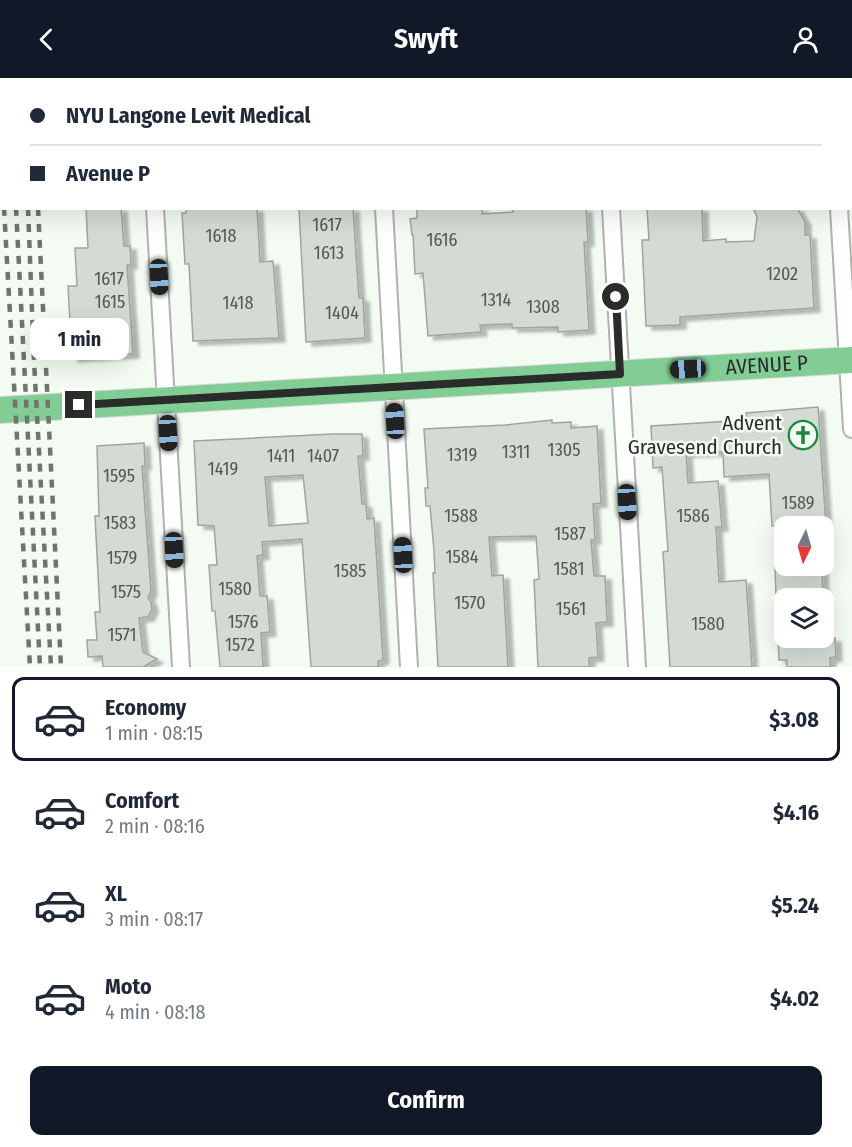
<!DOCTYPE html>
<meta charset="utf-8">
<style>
body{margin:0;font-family:"Fira Sans Condensed",sans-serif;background:#f2f2f3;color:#1f2937;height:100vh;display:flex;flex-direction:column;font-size:22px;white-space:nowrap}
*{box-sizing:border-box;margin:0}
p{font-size:20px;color:#747a83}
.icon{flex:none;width:33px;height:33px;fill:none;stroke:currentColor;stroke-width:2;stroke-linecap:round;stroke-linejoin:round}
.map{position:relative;height:589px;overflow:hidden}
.sheet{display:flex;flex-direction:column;background:#fff;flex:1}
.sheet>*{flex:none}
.top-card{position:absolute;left:0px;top:0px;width:852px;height:132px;box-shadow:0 6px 24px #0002;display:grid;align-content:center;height:132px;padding:0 30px;background:#fff}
.needle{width:39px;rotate:185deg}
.fabs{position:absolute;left:774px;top:438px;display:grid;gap:12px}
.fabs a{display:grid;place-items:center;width:60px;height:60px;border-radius:12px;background:#fff;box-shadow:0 6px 24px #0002;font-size:30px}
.end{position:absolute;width:27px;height:27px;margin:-14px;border:8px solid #292c29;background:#fff;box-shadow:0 0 0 3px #fff}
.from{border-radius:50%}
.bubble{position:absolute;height:42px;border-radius:12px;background:#fff;box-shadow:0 6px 24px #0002;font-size:20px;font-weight:700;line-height:42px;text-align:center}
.car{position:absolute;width:18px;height:36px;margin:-18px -9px;border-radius:8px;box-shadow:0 0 4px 2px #0007;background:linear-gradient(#222 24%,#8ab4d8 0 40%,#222 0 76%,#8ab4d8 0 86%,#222 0)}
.top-card b{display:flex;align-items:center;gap:21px;height:57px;font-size:22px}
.top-card b+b{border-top:2px solid #e0e1e3}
.top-card i{width:15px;height:15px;background:#1f2937}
ul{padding:10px 0 0;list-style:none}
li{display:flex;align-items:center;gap:18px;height:84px;margin:0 12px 9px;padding:0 18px;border:3px solid transparent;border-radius:12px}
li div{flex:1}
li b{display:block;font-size:22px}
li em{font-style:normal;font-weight:700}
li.on{border-color:#111827}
li>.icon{width:54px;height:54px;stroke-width:1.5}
.primary-button{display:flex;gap:12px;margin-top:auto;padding:12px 30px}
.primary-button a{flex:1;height:69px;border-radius:12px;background:#111827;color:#fff;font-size:24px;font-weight:700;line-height:69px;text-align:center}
header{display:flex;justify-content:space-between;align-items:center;height:78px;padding:0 30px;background:#111827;color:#fff;font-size:27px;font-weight:700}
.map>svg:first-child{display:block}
.building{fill:#d3dbd4;stroke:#9ea69f;stroke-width:1.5;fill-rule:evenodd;filter:url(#shadow)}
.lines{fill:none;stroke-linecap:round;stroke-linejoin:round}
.minor-casing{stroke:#acb4ad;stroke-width:20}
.primary-casing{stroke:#d8d9d8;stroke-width:28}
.minor{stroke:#fff;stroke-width:16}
.primary{stroke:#82cd96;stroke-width:26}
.rail{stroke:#707470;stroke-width:4.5;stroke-dasharray:8 8;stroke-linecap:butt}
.route{stroke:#292c29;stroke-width:8}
.labels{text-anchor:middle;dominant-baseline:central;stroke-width:5;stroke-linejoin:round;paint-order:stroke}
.number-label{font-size:18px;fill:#545854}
.street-label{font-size:21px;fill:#292c29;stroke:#f3fbf3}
.poi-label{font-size:21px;fill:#292c29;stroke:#f3fbf3;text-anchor:end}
</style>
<header><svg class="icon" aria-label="back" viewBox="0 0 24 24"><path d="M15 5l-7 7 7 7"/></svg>Swyft<svg class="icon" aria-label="person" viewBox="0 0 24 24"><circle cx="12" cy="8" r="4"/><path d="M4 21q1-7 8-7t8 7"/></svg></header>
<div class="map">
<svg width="852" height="589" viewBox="0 0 852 589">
<defs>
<filter id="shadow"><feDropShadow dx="6" dy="4" stdDeviation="1.5" flood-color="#0004"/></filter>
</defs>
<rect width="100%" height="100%" fill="#f3fbf3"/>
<path class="building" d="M86,130H121L124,168H130L131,187H127L133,276L72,280L68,208H77L75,170H88Z
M186,130H257L260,184L273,183L279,260L193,263L189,186H185L182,135H186Z
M353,130L358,207L359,220H363L365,260L306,264L299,131Z
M417,130H482V136L513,134V130H586L588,164H584L589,252L558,254V249L512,250V246L480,247L481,254L428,258L423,195L415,196L413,157H412L410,141L417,140Z
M647,130H702L703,163L726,161V164L754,163L757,139L753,130H797L805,144V157H810L814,230L680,239V247L646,248L642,162H649Z
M818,329L826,448H772L769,396L724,399L723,374L686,375L688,405L718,403L722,449H716L719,504L746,502L752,589H670L663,474L668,473L662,389L653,390L651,348L747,342L746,335Z
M552,342V345L571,344V350L597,348L601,425L593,426L595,462H591L594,498H605L607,544L596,545L598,579L589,580V589H538L534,502L539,501L536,458L489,459L492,498L503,497L508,589H438L433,495H435L434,473L430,428H426L425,410H428L424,351L505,347Z
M333,356H362L363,378H358L362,426H366L367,441L374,440L383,582L378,583V589H311L302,461L262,464L263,477L257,478L260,518H267L270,554L261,555L263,589H220L215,533H212L209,487H217L214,448L198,447L194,363ZM303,397L308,445L269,448L265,399Z
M144,365L145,388H142L151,513L148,520L151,524L152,531L148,539L139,540L143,574L157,581L143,589H103L102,578L88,579L87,562H97L95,534H100L95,438H99L97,368Z
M822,488L823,520H776L775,489Z
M778,560H835L836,579L830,580V589H787V582H779Z"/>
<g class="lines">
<g class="minor-casing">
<path id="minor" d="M148,0V2
M376,0V2
M604,0V2
M831,0L832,2
M155,130L181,589
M384,130L409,589
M611,130L637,589
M839,130L852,351"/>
</g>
<g class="primary-casing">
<g id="primary">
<path id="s1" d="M0,332L852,282"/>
</g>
</g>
<use href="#minor" class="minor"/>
<use href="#primary" class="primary"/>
<path class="rail" d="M14,0V2
M24,0V2
M42,2V0
M0,84L2,103
M4,130L30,589
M16,130L40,589
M28,130L34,283L51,589
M38,130L61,589"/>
</g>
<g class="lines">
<path class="route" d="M79,327L620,296L616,219"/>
</g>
<defs>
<g id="church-ring" transform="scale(1.5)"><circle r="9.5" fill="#f3fbf3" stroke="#1f863b" stroke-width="1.5"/><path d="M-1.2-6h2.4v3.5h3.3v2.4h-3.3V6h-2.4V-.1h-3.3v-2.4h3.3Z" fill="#1f863b"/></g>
</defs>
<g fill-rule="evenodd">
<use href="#church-ring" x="803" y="357"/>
</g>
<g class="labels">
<g class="number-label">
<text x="327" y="147">1617</text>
<text x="221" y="158">1618</text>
<text x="442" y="162">1616</text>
<text x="329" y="175">1613</text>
<text x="782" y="196">1202</text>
<text x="109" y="201">1617</text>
<text x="496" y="222">1314</text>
<text x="110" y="224">1615</text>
<text x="238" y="225">1418</text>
<text x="543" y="229">1308</text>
<text x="342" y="235">1404</text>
<text x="564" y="372">1305</text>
<text x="516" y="374">1311</text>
<text x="462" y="377">1319</text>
<text x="281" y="378">1411</text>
<text x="323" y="378">1407</text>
<text x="223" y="391">1419</text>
<text x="119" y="398">1595</text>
<text x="798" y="425">1589</text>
<text x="461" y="438">1588</text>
<text x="693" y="438">1586</text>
<text x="120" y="445">1583</text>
<text x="570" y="456">1587</text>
<text x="462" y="479">1584</text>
<text x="122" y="480">1579</text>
<text x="569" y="491">1581</text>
<text x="350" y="493">1585</text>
<text x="235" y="511">1580</text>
<text x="126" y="514">1575</text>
<text x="470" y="525">1570</text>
<text x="571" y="531">1561</text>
<text x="243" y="544">1576</text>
<text x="708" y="546">1580</text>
<text x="122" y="557">1571</text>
<text x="240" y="567">1572</text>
</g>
<g class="street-label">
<text stroke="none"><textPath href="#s1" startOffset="768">AVENUE P</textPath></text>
</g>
<g class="poi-label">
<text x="782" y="345">Advent<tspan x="782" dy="24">Gravesend Church</tspan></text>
</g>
</g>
</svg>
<div class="fabs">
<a><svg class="needle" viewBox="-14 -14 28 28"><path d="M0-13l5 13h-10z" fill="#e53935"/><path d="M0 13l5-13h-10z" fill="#747a83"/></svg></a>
<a><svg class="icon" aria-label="layers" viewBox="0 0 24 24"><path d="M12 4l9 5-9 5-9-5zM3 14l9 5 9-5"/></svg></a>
</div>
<i class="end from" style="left:616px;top:219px"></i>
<i class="end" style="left:79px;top:327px"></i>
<div class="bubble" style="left:30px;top:240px;width:99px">1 min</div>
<i class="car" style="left:159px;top:199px;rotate:177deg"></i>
<i class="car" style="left:688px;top:291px;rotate:267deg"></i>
<i class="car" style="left:395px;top:343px;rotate:357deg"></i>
<i class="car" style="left:168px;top:355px;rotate:177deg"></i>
<i class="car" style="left:627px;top:424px;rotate:177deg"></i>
<i class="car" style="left:174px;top:472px;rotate:177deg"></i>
<i class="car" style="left:403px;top:477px;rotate:357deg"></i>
<div class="top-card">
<b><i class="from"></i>NYU Langone Levit Medical</b>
<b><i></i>Avenue P</b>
</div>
</div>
<section class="sheet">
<ul>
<li class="on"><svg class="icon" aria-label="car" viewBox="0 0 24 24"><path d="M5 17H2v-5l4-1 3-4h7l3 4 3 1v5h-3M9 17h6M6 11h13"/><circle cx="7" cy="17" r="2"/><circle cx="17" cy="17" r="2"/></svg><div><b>Economy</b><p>1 min · 08:15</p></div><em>$3.08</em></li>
<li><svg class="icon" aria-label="car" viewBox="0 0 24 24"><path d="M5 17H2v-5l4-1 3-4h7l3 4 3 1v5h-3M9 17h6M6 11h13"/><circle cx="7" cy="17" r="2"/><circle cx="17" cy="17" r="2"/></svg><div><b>Comfort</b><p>2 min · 08:16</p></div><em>$4.16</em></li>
<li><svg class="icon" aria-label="car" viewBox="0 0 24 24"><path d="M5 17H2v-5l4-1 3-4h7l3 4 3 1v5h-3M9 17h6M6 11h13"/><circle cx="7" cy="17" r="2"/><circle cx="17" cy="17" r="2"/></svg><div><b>XL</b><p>3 min · 08:17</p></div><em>$5.24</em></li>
<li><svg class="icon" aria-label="car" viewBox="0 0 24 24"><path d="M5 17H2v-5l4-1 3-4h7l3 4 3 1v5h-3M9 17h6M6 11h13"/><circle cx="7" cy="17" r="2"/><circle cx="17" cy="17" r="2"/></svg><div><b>Moto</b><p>4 min · 08:18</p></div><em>$4.02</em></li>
</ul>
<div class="primary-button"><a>Confirm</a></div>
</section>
